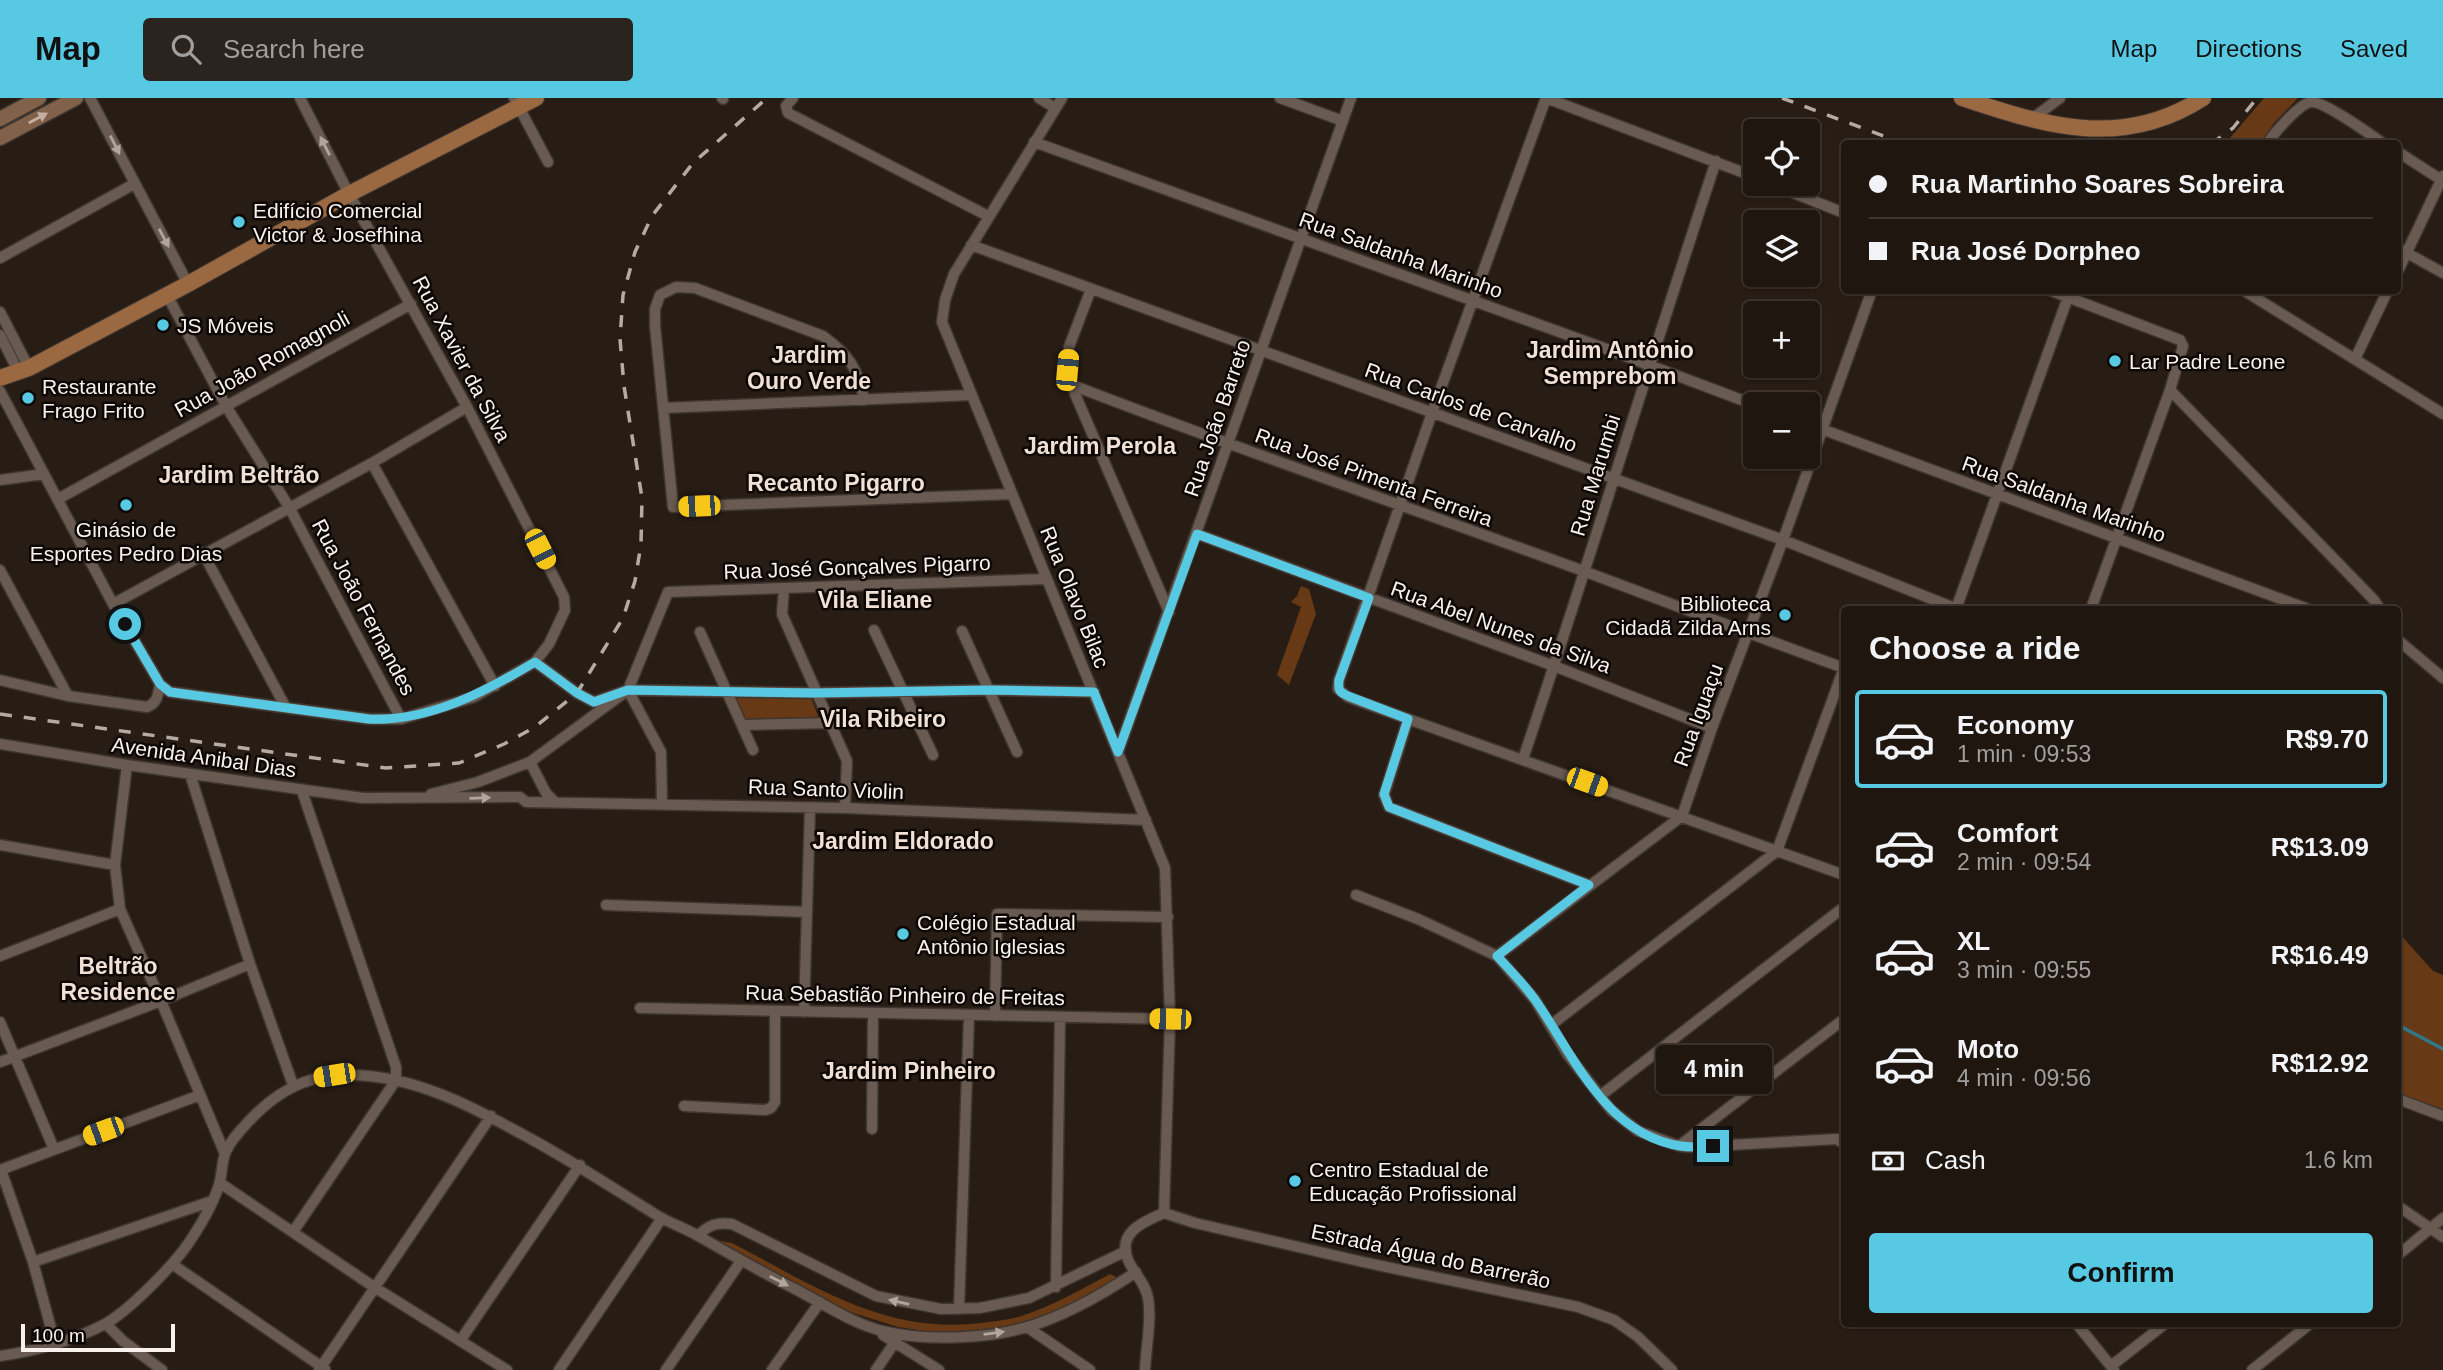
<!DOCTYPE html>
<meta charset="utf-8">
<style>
body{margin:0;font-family:Helvetica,sans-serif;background:#2b231d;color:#f1f3f6;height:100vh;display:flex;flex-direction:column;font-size:26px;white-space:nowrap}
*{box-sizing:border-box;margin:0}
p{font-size:23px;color:#a19f9e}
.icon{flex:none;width:38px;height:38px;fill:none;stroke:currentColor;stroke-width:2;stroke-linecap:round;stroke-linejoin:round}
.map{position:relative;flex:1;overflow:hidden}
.details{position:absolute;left:1841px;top:508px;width:560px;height:721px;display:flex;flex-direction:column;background:#1e160f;border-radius:7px;box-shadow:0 2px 5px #0004,0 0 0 2px #3c352f}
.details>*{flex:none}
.banner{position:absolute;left:1841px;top:42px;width:560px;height:154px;border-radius:7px;box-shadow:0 2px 5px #0004,0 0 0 2px #3c352f;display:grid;align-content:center;height:154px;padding:0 28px;background:#1e160f}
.buttons{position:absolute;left:1743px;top:21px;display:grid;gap:14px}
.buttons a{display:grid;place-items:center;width:77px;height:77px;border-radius:7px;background:#1e160f;box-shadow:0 2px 5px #0004,0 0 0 2px #3c352f;font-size:35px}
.scale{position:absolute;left:21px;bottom:18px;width:154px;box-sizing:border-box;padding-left:7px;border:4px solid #f9f1eb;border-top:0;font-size:19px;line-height:24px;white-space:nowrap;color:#f9f1eb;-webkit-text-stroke:5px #0d0805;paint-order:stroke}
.end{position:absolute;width:32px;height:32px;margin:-16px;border:9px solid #58c9e3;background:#111;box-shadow:0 0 0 4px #111}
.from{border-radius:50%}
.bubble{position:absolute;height:49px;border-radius:7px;background:#1e160f;box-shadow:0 2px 5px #0004,0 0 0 2px #3c352f;font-size:23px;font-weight:800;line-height:49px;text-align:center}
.car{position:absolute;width:21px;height:42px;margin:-21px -10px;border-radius:9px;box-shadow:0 0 5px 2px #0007;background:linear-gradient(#f5c518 24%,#345 0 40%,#f5c518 0 76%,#345 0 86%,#f5c518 0)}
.banner b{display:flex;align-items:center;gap:24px;height:66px;font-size:26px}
.banner b+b{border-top:2px solid #3c352f}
.banner i{width:18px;height:18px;background:#f1f3f6}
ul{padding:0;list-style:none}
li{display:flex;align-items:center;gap:21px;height:98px;margin:0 14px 10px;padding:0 14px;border:4px solid transparent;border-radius:7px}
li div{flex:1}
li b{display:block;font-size:26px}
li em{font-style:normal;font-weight:800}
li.selected{border-color:#58c9e3}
li>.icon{width:63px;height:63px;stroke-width:1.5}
h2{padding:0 28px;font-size:32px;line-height:84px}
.pay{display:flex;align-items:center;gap:18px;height:77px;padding:0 28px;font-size:26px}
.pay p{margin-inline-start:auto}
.primary-button{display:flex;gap:14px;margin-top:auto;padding:14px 28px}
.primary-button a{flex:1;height:80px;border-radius:7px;background:#58c9e3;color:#111;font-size:28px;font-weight:800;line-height:80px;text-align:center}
header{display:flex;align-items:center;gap:42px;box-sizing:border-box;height:98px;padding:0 35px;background:#58c9e3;color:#111}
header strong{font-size:33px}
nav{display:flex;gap:38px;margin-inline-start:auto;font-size:24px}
.search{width:490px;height:63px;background:#2b231d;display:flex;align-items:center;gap:18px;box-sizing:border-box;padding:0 24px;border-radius:7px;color:#a19f9e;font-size:26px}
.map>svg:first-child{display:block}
.green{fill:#673914}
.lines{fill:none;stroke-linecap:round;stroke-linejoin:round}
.stream{stroke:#317788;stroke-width:3.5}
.minor-casing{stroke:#3f3631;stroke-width:13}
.secondary-casing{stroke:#3f3631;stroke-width:17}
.primary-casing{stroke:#3f3631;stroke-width:18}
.minor{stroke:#695b51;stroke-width:10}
.secondary{stroke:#816149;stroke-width:14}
.primary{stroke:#9a6841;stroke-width:16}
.rail{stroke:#b4aba4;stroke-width:3.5;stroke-dasharray:12 12;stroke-linecap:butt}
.oneway{fill:#c3b0a2}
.oneway2{fill:#b1a69e}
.route{stroke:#58c9e3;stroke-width:9}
.poi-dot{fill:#58c9e3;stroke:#0d0805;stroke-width:2.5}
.labels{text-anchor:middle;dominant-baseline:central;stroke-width:5;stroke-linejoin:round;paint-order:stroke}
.poi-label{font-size:21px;fill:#f9f1eb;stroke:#0d0805;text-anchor:start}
.street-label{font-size:21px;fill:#f9f1eb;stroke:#0d0805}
.neighbourhood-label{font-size:23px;font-weight:bold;fill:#f0e0d5;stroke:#0d0805}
</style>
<header>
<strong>Map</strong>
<div class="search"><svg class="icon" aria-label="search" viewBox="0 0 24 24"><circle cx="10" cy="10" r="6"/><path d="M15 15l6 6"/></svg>Search here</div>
<nav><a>Map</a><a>Directions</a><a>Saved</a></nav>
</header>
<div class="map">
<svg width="2443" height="1272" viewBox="0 0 2443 1272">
<rect width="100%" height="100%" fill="#281d14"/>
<path class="green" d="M2264,0H2298L2273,26L2261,45H2221L2230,40Z
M1301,488L1309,491L1316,516L1289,587L1277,577L1301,509L1291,504L1297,498Z
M810,597L820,623L747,624L733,598Z
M2398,834L2433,873L2443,877V1012L2398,995Z
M720,1143L732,1145C811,1186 878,1233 971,1226C986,1224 1003,1223 1018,1219C1051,1209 1080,1192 1110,1176L1116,1179L1114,1182L1058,1213L1017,1227L965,1234H931L898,1229L850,1214L721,1147Z"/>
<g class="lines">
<path class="stream" d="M2398,927L2443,951"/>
<g class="minor-casing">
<path id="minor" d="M90,0L188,186
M514,0L548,64
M722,0L723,1
M793,0L786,8L788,15L988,118
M1039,0L1055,10
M1062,0L954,176L945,202L942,224L1165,770L1170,921L1164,1115
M1280,0L1343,23
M2033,20L2060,0
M1034,44L1601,249L1755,307
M2267,46C2273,36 2300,5 2311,4C2324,3 2371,37 2384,46
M2398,54L2443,83
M1755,79L1546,0L1432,315L1339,582L1338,591L1348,599L1408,621L1844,777
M1771,86L1844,115
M971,147L1783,442L1957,511
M2398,150L2443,175
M0,160L134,86
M2398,173L2443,78
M1091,191L1069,249L1067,272L1075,296L1169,514
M2049,192L2180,242L2183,248L2170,292L2091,511
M2243,192L2443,316
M167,197L226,308L289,409L401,621
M0,214L29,270
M0,237L19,275
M2355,261L2388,192
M1072,287C1242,353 1415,411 1586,474C1672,506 1758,539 1844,570
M2170,292L2374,502L2380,511
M0,293L113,506L160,586L170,594L369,621H401L474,599L535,564L549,546L565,512L564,499L467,309L349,96L300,0
M864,302C858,270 849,257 823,238L695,190L676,189L660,197L655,211V228L673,409L1012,396
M663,310L972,297
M1808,326L2308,511
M372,365L495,588
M0,382L44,376
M58,401L411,206
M1197,436L1554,568L1712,630
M203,455L285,608
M0,472L68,598
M784,491L782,516L847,663L845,710
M113,506L372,365L467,309
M1956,511L2068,199
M874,532L933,657
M962,533L1017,654
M700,534L753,652
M2398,542L2443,580
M535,564L577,595L594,604L628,592L815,595L990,592L1094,594
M0,582L68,598L147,609C158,605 158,596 160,586
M628,592L661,654L662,706
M1408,621L1384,697L1389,709L1589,787
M742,627L830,625
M0,646L127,667L363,700L520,699L526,704L845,710L1146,722
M1118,654L1351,0
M1523,661C1590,462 1650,262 1716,63
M530,664L546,695L554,703
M127,667L115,767L120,811L161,903L225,1056
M190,676L250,866L293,987
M431,696L478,684L530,664L628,592L668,494L1047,481
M0,747L115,767
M1356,797L1418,821L1497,858L1535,902L1568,957L1611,1012L1638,1033L1679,1048L1692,1049L1837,1041L1844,1046
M606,807L807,814
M0,858L120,811
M1497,858L1682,718L1712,630L1783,442L1872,192
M640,910L1170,921
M804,914L810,710
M995,918L997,816L1168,819
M0,924L54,1051
M1551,927L1777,753L1844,570
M0,964L161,903L250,866
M1600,998L1844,809
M2398,1001L2443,1018
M684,1008L765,1012L771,1010L775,1004V914
M872,1031L873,916
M1679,1048L1844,921
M0,1072L200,997
M1,1072L33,1164L55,1245
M220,1085L374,1189L507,1272
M2398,1108L2443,1139
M1164,1115L1195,1125L1363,1164L1578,1209L1614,1222L1638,1239L1672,1272
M293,1134L396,982V969L302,693
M698,1138C708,1127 717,1124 732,1126L876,1198L941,1211L980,1210L1029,1200L1126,1153
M2398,1157L2443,1120
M33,1164L212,1103
M172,1166L325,1271
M1056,1189L1060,919
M959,1211L969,918
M2076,1225L2114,1272
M106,1226L123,1243L162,1272
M1027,1229L1090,1272
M883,1237L939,1272
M460,1243L580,1067
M0,1258C34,1253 72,1243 103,1227C127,1215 175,1166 190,1143C202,1125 215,1103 220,1083C222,1074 222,1064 225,1056C229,1044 240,1033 249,1023C284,986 317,973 369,978C428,984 480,1013 531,1041C575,1065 616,1092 658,1118C672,1126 687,1131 700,1139C732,1157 763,1175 795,1191C824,1206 854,1227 887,1234C927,1243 988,1241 1027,1229C1065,1218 1103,1196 1136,1174
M2111,1268L2166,1225
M319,1272L491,1018
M559,1272L662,1120
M666,1272L741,1163
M772,1272L820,1204
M876,1272L895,1244
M1145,1272C1146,1249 1152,1222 1148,1200C1146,1187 1136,1177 1130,1166C1114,1136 1142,1124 1164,1115
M2252,1272L2311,1225"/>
</g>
<g class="secondary-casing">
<path id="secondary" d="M0,21L39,0
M0,40L76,0"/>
</g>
<g class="primary-casing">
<path id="primary" d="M1962,0C2046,28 2122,52 2203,0
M0,280L29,270L188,186L349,96L536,0"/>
</g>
<use href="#minor" class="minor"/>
<use href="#secondary" class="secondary"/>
<use href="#primary" class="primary"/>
<path class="rail" d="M1782,0L1905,46
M2211,46L2233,30L2257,0
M0,616L386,670L459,665L504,646L535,629L577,595L623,520L635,483L641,446L642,400L624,288L620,241L623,197L635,154L652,118L693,65L767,0"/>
</g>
<defs><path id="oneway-solid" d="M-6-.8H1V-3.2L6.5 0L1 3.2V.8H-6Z" transform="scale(1.75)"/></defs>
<use class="oneway" href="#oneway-solid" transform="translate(38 20) rotate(-28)"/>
<g class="oneway2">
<use href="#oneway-solid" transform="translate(115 47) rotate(63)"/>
<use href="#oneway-solid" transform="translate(325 48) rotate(-117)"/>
<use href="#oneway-solid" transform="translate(164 140) rotate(62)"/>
<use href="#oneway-solid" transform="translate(480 700) rotate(-2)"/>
<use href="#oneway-solid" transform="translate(779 1183) rotate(27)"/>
<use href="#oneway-solid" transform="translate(899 1204) rotate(-167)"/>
<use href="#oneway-solid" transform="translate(994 1235) rotate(-7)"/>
</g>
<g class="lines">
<path class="route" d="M125,526L160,586L170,594L369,621C428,624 485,594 535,564L577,595L594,604L628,592L816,595L990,592L1094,594L1118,654L1197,436L1369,500L1339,582C1338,592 1339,594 1348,598L1408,621L1384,696L1389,709L1589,787L1497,858C1511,873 1525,887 1536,903C1574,958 1606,1037 1681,1048C1692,1050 1703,1048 1713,1048"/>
</g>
<g class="poi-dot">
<circle cx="239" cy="124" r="7"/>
<circle cx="163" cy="227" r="7"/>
<circle cx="2115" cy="263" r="7"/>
<circle cx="28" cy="300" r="7"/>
<circle cx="126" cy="407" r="7"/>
<circle cx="1785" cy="517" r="7"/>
<circle cx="903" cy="836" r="7"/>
<circle cx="1295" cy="1083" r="7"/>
</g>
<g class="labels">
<g class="poi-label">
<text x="253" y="112">Edifício Comercial<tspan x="253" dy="24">Victor &amp; Josefhina</tspan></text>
<text x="177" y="227">JS Móveis</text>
<text x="2129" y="263">Lar Padre Leone</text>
<text x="42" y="288">Restaurante<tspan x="42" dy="24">Frago Frito</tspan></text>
<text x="126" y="431" text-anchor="middle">Ginásio de<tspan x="126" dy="24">Esportes Pedro Dias</tspan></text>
<text x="1771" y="505" text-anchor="end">Biblioteca<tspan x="1771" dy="24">Cidadã Zilda Arns</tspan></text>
<text x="917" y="824">Colégio Estadual<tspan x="917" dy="24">Antônio Iglesias</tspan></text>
<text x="1309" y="1071">Centro Estadual de<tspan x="1309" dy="24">Educação Profissional</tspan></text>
</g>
<g class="street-label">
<text transform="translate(1401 157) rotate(20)">Rua Saldanha Marinho</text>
<text transform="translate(462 261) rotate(62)">Rua Xavier da Silva</text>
<text transform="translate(262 266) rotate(-29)">Rua João Romagnoli</text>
<text transform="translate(1471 309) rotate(20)">Rua Carlos de Carvalho</text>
<text transform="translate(1217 320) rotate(-71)">Rua João Barreto</text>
<text transform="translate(1595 377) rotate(-73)">Rua Marumbi</text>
<text transform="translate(1374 379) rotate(20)">Rua José Pimenta Ferreira</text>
<text transform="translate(2064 401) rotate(20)">Rua Saldanha Marinho</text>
<text transform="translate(857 469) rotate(-2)">Rua José Gonçalves Pigarro</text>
<text transform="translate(1075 499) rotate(68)">Rua Olavo Bilac</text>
<text transform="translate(364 509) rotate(62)">Rua João Fernandes</text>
<text transform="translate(1501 529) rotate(20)">Rua Abel Nunes da Silva</text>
<text transform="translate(1698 617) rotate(-70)">Rua Iguaçu</text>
<text transform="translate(204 659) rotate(8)">Avenida Anibal Dias</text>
<text transform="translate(826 691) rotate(2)">Rua Santo Violin</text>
<text transform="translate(905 897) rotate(1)">Rua Sebastião Pinheiro de Freitas</text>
<text transform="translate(1431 1158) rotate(12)">Estrada Água do Barrerão</text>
</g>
<g class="neighbourhood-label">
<text x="1610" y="252">Jardim Antônio<tspan x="1610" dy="26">Semprebom</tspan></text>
<text x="809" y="257">Jardim<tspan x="809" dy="26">Ouro Verde</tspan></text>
<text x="1100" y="348">Jardim Perola</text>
<text x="239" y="377">Jardim Beltrão</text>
<text x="836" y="385">Recanto Pigarro</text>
<text x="875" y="502">Vila Eliane</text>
<text x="883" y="621">Vila Ribeiro</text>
<text x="903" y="743">Jardim Eldorado</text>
<text x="118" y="868">Beltrão<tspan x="118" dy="26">Residence</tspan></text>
<text x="909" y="973">Jardim Pinheiro</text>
</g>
</g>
</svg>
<div class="buttons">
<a><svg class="icon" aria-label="locate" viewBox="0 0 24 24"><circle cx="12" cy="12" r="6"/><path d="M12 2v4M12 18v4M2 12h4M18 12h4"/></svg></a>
<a><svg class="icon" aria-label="layers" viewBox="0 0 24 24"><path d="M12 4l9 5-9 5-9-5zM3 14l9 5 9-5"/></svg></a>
<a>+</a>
<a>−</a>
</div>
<div class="scale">100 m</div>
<i class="end from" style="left:125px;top:526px"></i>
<i class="end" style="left:1713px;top:1048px"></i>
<div class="bubble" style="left:1656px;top:947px;width:116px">4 min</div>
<i class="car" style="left:1067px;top:272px;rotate:5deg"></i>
<i class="car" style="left:699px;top:408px;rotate:268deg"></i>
<i class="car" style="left:540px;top:451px;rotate:153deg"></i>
<i class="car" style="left:1587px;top:684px;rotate:110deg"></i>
<i class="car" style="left:1170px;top:921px;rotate:271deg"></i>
<i class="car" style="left:334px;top:977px;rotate:261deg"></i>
<i class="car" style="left:103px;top:1033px;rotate:250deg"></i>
<div class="banner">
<b><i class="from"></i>Rua Martinho Soares Sobreira</b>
<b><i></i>Rua José Dorpheo</b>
</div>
<section class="details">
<h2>Choose a ride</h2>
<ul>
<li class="selected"><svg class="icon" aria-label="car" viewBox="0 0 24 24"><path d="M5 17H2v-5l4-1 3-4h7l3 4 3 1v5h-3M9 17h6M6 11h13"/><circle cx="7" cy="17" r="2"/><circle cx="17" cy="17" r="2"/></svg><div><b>Economy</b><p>1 min · 09:53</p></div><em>R$9.70</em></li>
<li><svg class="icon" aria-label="car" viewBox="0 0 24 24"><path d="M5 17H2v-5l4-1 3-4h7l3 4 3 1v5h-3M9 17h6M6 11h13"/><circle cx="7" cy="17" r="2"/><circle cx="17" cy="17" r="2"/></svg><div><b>Comfort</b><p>2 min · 09:54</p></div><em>R$13.09</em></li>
<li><svg class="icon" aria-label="car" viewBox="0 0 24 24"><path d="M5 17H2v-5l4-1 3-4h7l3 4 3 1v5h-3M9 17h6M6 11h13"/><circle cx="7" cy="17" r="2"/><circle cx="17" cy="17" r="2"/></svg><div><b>XL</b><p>3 min · 09:55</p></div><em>R$16.49</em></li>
<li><svg class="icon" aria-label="car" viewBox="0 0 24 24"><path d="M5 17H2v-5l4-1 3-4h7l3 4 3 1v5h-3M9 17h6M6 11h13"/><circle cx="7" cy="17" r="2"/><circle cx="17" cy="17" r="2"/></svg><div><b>Moto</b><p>4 min · 09:56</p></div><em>R$12.92</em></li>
</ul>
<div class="pay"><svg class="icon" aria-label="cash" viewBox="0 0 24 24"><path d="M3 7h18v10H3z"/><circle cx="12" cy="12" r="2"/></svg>Cash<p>1.6 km</p></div>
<div class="primary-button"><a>Confirm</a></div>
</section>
</div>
